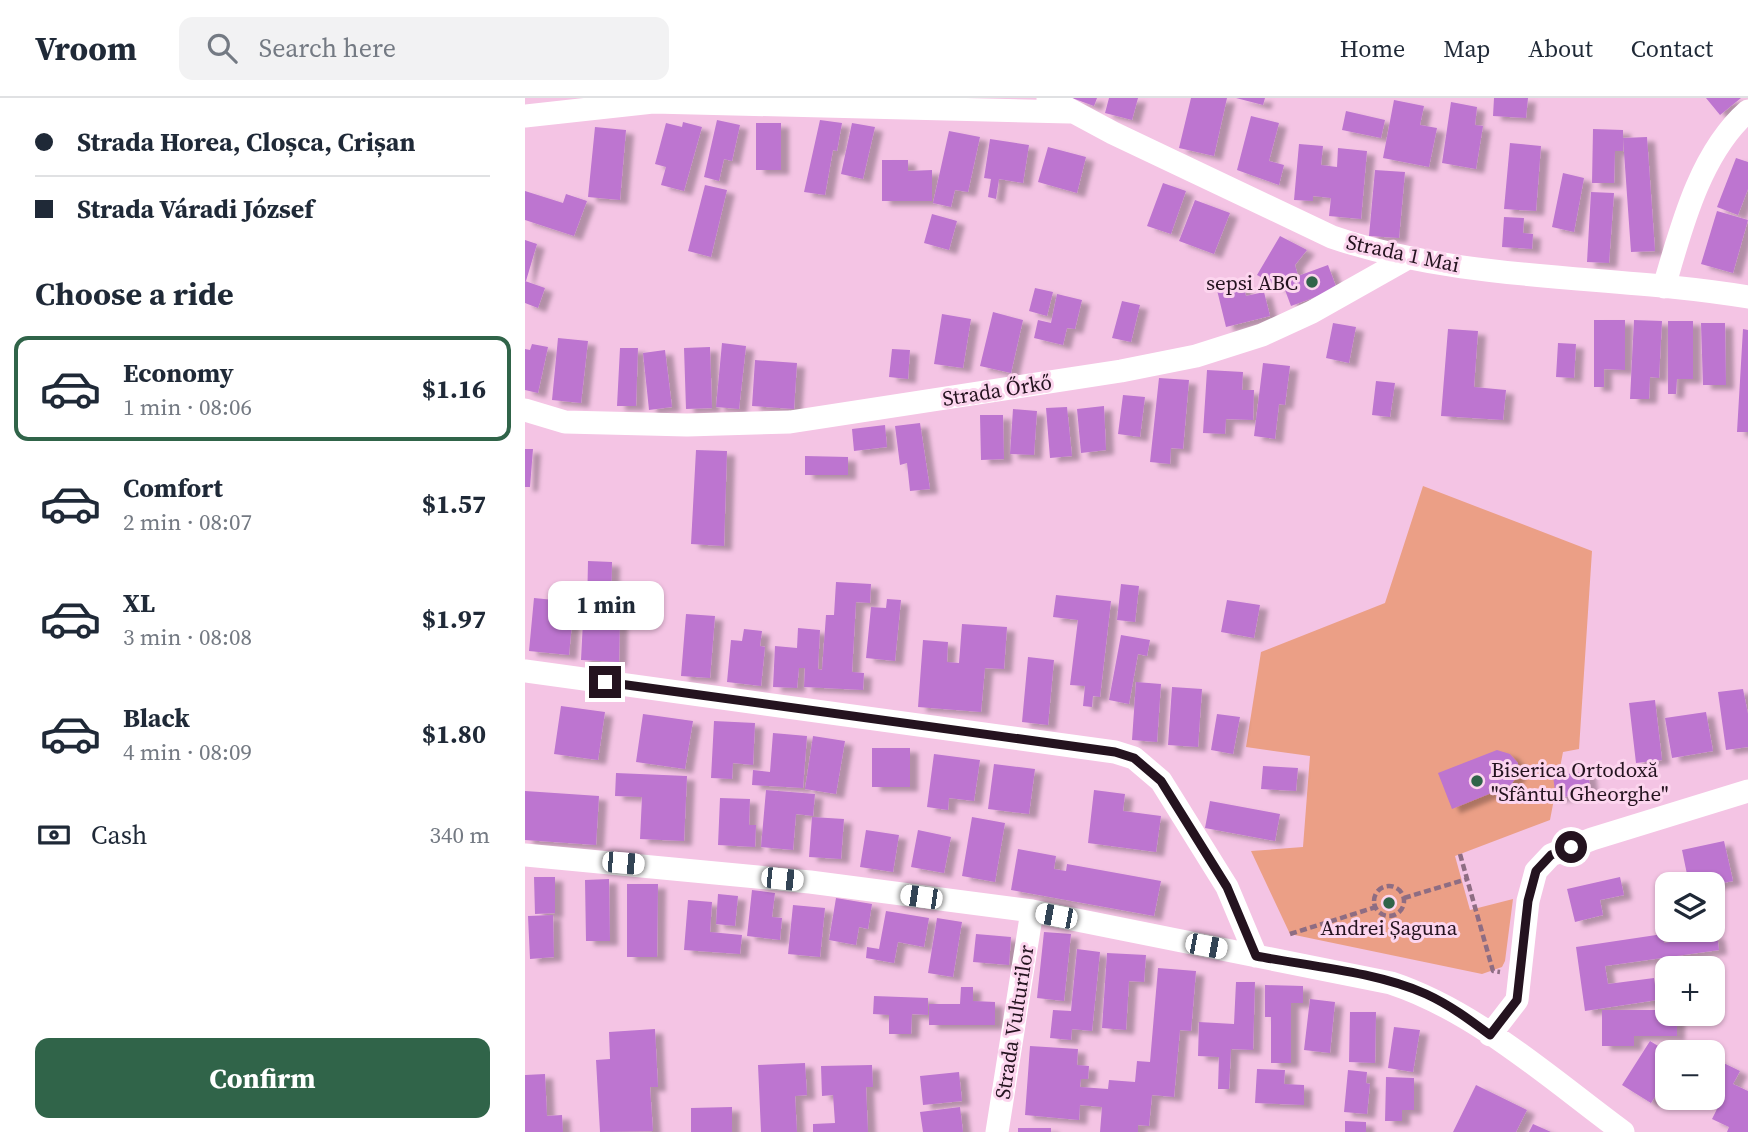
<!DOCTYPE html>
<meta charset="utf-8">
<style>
body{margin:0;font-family:"Source Serif 4",serif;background:#f2f2f3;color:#1f2937;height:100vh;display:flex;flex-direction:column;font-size:26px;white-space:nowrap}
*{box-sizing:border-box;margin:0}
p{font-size:23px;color:#747a83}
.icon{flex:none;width:38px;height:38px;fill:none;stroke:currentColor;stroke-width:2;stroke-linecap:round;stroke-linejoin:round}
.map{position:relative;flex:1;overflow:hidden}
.details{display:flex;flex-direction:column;background:#fff;width:525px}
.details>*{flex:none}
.banner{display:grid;align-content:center;height:154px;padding:0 35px;background:#fff}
.buttons{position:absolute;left:1130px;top:774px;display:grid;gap:14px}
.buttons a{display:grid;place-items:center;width:70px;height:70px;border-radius:14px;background:#fff;box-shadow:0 2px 5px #0004;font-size:35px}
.end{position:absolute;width:32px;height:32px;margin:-16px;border:9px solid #24131f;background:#fff;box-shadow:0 0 0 4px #fff}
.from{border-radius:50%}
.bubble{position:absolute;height:49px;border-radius:14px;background:#fff;box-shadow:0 2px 5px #0004;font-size:23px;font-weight:700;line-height:49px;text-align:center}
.car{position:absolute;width:21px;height:42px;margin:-21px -10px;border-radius:9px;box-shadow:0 0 5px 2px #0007;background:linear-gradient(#fff 24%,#345 0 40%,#fff 0 76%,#345 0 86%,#fff 0)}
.banner b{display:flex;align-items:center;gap:24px;height:66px;font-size:26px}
.banner b+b{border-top:2px solid #e0e1e3}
.banner i{width:18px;height:18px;background:#1f2937}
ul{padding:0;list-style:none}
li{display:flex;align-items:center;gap:21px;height:105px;margin:0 14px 10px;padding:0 21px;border:4px solid transparent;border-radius:14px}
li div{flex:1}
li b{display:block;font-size:26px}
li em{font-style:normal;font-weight:700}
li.active{border-color:#306449}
li>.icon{width:63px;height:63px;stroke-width:1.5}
h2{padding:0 35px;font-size:32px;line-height:84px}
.pay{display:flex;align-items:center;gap:18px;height:77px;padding:0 35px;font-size:26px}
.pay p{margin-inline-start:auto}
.action{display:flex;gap:14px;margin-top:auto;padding:14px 35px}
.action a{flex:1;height:80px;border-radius:14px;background:#306449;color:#fff;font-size:28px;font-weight:700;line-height:80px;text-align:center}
header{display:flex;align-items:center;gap:42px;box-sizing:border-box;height:98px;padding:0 35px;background:#fff;border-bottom:2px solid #e0e1e3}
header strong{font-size:33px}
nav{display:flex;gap:38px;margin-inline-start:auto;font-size:24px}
.search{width:490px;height:63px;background:#f2f2f3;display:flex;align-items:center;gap:18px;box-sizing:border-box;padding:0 24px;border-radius:14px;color:#747a83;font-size:26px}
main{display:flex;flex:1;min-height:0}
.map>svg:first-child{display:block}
.green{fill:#eb9f86}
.building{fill:#bd75d0;filter:url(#shadow)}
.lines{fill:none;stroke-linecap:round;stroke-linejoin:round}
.path{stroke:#8e6d83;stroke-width:4.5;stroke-dasharray:7 3.5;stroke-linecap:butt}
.street{stroke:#fff;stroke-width:23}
.route{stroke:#24131f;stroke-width:9}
.poi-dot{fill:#306449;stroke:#fcd5ee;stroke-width:2.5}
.labels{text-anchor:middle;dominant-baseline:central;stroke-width:6;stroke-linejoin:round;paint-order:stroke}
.street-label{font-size:21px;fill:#24131f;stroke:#fcd5ee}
.poi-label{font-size:21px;fill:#24131f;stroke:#fcd5ee;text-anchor:end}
</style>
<header>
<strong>Vroom</strong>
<div class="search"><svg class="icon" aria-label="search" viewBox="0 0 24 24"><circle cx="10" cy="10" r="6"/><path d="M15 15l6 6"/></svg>Search here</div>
<nav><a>Home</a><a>Map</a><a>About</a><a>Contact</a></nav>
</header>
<main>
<section class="details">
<div class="banner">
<b><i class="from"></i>Strada Horea, Cloșca, Crișan</b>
<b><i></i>Strada Váradi József</b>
</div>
<h2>Choose a ride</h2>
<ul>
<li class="active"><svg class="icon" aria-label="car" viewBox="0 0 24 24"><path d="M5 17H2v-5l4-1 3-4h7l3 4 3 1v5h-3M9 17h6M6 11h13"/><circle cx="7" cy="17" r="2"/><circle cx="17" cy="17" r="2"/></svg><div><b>Economy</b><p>1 min · 08:06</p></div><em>$1.16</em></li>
<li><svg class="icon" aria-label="car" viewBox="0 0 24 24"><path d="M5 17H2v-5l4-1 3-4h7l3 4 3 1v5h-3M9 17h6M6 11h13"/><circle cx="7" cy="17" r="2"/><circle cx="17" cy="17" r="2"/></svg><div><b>Comfort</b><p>2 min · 08:07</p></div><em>$1.57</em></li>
<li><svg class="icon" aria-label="car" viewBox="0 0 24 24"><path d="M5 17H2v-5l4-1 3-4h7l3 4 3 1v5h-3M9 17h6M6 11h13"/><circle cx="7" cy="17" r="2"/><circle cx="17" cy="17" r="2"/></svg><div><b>XL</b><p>3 min · 08:08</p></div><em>$1.97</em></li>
<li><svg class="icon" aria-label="car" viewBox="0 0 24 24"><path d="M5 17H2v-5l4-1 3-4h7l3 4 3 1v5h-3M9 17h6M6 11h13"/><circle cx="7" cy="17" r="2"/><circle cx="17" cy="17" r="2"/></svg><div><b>Black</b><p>4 min · 08:09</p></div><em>$1.80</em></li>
</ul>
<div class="pay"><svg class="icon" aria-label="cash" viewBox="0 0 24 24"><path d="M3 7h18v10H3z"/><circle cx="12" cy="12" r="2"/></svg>Cash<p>340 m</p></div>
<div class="action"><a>Confirm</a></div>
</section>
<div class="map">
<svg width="1223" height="1034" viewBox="0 0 1223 1034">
<defs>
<filter id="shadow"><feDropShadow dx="8" dy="4.5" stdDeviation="2" flood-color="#0004"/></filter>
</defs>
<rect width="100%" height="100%" fill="#f4c4e4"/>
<path class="green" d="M898,388L1067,453L1054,651L1038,654L1025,722L930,758L945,812L988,801L980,863L977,869L957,876L765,836L726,753L778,749L785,658L721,649L736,554L860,505Z"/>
<path class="building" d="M547,0H572L569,8Z
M584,0H613L607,22L580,15Z
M666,0H702L689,58L654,50Z
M711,0H740L738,7Z
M969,0H1003L1001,20L968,18Z
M1181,0H1216L1195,17Z
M869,2L899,8L895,27L912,30L904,69L858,60Z
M926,4L952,9L950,27L958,28L951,71L917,65Z
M821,13L860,22L856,40L817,32Z
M726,18L754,25L744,63L759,67L754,87L712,72Z
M192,22L215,27L207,63L199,61L194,83L179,79Z
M295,22L317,25L312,53L308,52L300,97L279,94Z
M158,24L177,29L159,93L136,87L141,69L130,66L141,25L157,29Z
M231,25H256V72H231Z
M327,25L350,29L338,81L316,76Z
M70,29L101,32L95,102L63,99Z
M1068,31L1098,32V53H1090L1089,85H1067Z
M424,33L455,39L443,94L430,92L426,109L408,105Z
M1122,39L1130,153L1106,154L1098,40Z
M465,41L504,47L498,85L474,81L471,101L463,99L466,81L459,80Z
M985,45L1016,48L1011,113L979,111Z
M774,46L798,48L796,67L812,69L813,50L842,53L836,121L804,118L806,100L788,98V103L769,102Z
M523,49L561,59L552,95L513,84Z
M1211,60L1223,64V91L1213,117L1192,109Z
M357,62H383V73L407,72V103H357Z
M850,72L880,74L874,140L844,138Z
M1038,75L1059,80L1049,134L1027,129Z
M638,85L661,93L646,136L622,128Z
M180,87L202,92L186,159L163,153Z
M0,93L38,105L41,96L62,103L49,138L0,122Z
M1066,94L1089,95L1084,165L1062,164Z
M670,102L705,115L689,156L654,143Z
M1192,113L1223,122L1208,175L1176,166Z
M407,116L432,123L424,152L399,145Z
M979,119L999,120L998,135L1008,136L1007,151L977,149Z
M755,138L782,152L770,167L773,178L803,167L812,191L766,208L760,192L732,177Z
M0,142L12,146L1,183H0Z
M0,183L20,190L13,210L0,205Z
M718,186L721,198L739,194L745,218L701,229L692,192Z
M510,190L528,194L522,218L504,213Z
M532,196L557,202L550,231L542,230L538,247L509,240L513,222L526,225Z
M597,203L615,207L606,244L587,240Z
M468,214L498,222L486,275L455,268Z
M417,216L446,221L438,270L409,266Z
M1069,222H1100V272L1079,271V289H1069Z
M1109,222L1137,223L1134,280L1125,279L1124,301H1105Z
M1143,223H1168V281H1152L1151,296H1143Z
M808,225L831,229L824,265L801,260Z
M1176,225H1200L1201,287H1178Z
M923,231L953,233L949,289L981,292L978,322L916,318Z
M1218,231L1223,232V334H1212Z
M33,240L63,243L56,305L27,302Z
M197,245L221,248L214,311L191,309Z
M1033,245L1051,246L1049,280L1031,279Z
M7,246L23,249L13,295L0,292V251L5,252Z
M185,249L187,310L161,311L159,250Z
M95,250H113L111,308H92Z
M367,251L385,252L383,281L364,279Z
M140,252L147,309L124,312L118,255Z
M230,262L272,265L269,311L227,308Z
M738,265L765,268L760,307L754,306L750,341L729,338Z
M682,272L718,274L717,292H729L728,322L701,321L700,336L678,335Z
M634,280L664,282L658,351L646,350L645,366L625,364Z
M851,283L870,285L865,319L847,317Z
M598,297L620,299L615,339L593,336Z
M579,308L581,352L556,355L552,311Z
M542,309L547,358L525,360L521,310Z
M488,311L512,313L509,357L485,356Z
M455,317H478L479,361L456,362Z
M395,325L405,391L385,393L382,365L375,367L370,328Z
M360,327L362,349L329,353L327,331Z
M0,351H8L5,389H0Z
M171,352L202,353L199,448L166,446Z
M280,358L323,359V377H280Z
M63,463L87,464L86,511H62Z
M311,484L346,486L345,505L331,504L327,574L339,575L338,592L279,589L280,570H274L272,590L248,589L250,548L272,550L273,530L295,532L293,571L297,572L301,517H309Z
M596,486L614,488L610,524L592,522Z
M531,497L586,503L575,599L568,598L567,609L558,608L560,588L545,587L553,522L528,519Z
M9,500L49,504L44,557L4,553Z
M362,501L376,502L370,563L341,560L346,509L361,510Z
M702,502L735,507L729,540L696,534Z
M161,516L190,518L185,580L156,578Z
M58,522L95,523L94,564L56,562Z
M437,526L482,529L479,571L460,570L456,614L393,609L398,542L423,544L422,564L434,565Z
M219,531L237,533L235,548L240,549L236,588L202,584L206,542L217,543Z
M596,537L625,542L622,558L613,556L604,606L584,602Z
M503,559L529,562L523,627L497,624Z
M611,584L636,586L632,644L607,642Z
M647,589L677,591L673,649L643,647Z
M1218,591L1223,616V649L1201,652L1193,594Z
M1130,602L1137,662L1111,665L1104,605Z
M36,608L80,614L73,662L29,656Z
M1181,614L1188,653L1147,660L1140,620Z
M118,616L168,623L160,671L111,664Z
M692,616L715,619L708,656L686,652Z
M189,623L230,625L228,667L208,665L207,681L186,680Z
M248,635L282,638L278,690L227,687L228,672L245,674Z
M288,638L320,643L311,696L280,691Z
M347,650H385V689H347Z
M972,652L985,656L993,665L992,678L986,687L927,711L913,675Z
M409,656L455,662L449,703L424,700L423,712L402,709Z
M469,666L510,671L504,716L463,711Z
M738,668L773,670L771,693L736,691Z
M1063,673L1066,695L1031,700L1028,678Z
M91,675L162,678L159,743L115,741L117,699L90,698Z
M241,692L290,696L288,718L271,716L268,752L236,749Z
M569,692L600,696L598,713L636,718L631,754L563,745Z
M0,693L74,698L71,747L0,742Z
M195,700L225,701L224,727H231L230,749L193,747Z
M685,703L755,716L750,743L680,730Z
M287,719L319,721L316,761L284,759Z
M447,719L480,725L470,784L437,778Z
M341,732L374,737L368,774L335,769Z
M393,732L426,739L419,775L386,769Z
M1199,743L1208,783L1188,787L1164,786L1157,752Z
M493,751L531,758L529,771L541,773L542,766L636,783L629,818L486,792Z
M9,779H30V815L10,816Z
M1095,779L1099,797L1075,802L1078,817L1050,824L1042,791Z
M84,781L85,843H61L60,782Z
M102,786H133L132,859H102Z
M227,792L250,795L247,819L257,820L255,842L222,838Z
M193,796L213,798L210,828L191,826Z
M311,800L347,806L343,831L334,829L331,847L304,842Z
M163,802L187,804L185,834L217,837L215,856L159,852Z
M268,807L300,810L295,859L263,856Z
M361,813L404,820L399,849L373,844L369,865L341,860L342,849L354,851Z
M28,817L29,859L5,861L3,818Z
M412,820L437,824L428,879L403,875Z
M519,834L546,836L539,903L512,900Z
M451,836L486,839L484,867L448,864Z
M1138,836L1139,845L1192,837L1194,852L1080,868L1083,886L1129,880L1132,902L1060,913L1051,849Z
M552,851L575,854L567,933L547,931L546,942L525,940L528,912L546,913Z
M582,855L621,857L619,884L604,883L601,932L577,930Z
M633,870L671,873L666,933L655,932L649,999L627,997L624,1028L613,1027V1034H575L577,1009L555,1007L554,1022L500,1017L505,948L553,951L552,967L564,968L563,981H556L555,989L583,991L584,982L610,984L612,963L625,964Z
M711,884H730L728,952L706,951L704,991H693L694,959L673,958L674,924L709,926Z
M740,887L778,888V905H766V965H746V919H740Z
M436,889H448V903L470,904V927H404V906H435Z
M349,898L403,900V917L387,916L386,936H364V917L348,916Z
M785,901L810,904L805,955L779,952Z
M1077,912H1143V915H1152V938H1109V948H1077Z
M825,914H851L850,965L824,964Z
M869,929L895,932L888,974L863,970Z
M130,931L133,989H125L128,1033L75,1034L71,962L85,961L84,934Z
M1125,943L1143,954V978L1126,1005L1097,987Z
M1188,960L1215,973L1208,986L1223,993V1034H1202L1204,1029L1187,1021L1193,1009L1173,999H1188Z
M280,965L282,997L270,998L272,1034H236L233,967Z
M347,967L348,989H341L343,1034H288V1026L310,1025L308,997L297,998L296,968Z
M732,971L760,972L759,986L779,987V1007L730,1005Z
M823,972L842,974L841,985L845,986L842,1016L819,1014Z
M434,974L437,1003L398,1007L395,978Z
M20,976L22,1018L37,1017L38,1034H0V977Z
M861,979L889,980V1012H877V1023H860Z
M951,987L1002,1012L991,1034H928Z
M207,1009V1034H166V1010Z
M435,1009L438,1034H398L395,1014Z
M820,1023L841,1024V1034H820Z
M1008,1026L1026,1034H1004Z
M493,1030H526V1034H493Z"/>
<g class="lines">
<path class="path" d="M935,756L968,873L975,874
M849 803a15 15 0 1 1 30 0a15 15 0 1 1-30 0Z
M879,800L942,781
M765,836L851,809"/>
<path class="street" d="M523,0L588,35L807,139C941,185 1085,176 1223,199
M0,18L128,4L545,14
M1139,189C1156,130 1175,55 1223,13
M0,312L40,324L162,327L265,324L596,273L671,258L737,237L787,214L881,161
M0,573L590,654L609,660L636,683L702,789L731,858
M0,757L285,784L507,813L866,885C951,913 1026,981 1098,1034
M965,937L992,902L1003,803L1011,773L1026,757L1067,741L1223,693
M472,1034L507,813"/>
</g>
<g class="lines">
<path class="route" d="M80,584L590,654L609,660L636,683L702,789L731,858C784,868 852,874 901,896C925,907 945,922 965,937L992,902L1003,803L1011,773L1026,757L1046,749"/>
</g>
<g class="poi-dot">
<circle cx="787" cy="184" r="7"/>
<circle cx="952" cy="683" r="7"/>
<circle cx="864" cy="805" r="7"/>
</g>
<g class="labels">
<g class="street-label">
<text transform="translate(878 155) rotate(12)">Strada 1 Mai</text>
<text transform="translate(472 292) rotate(-9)">Strada Őrkő</text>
<text transform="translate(489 924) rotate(-81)">Strada Vulturilor</text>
</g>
<g class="poi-label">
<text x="773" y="184">sepsi ABC</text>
<text x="966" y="671" text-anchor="start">Biserica Ortodoxă<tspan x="966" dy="24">"Sfântul Gheorghe"</tspan></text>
<text x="864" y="829" text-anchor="middle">Andrei Șaguna</text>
</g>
</g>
</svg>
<div class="buttons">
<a><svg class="icon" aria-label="layers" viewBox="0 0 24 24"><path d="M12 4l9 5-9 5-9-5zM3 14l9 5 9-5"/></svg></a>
<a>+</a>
<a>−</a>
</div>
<i class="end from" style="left:1046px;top:749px"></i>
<i class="end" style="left:80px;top:584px"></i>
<div class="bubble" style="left:23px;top:483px;width:116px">1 min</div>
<i class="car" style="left:98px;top:765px;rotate:95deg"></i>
<i class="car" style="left:257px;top:781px;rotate:96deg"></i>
<i class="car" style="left:396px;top:799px;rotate:278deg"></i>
<i class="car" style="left:531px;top:818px;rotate:281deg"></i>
<i class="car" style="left:681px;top:848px;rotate:101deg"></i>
</div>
</main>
